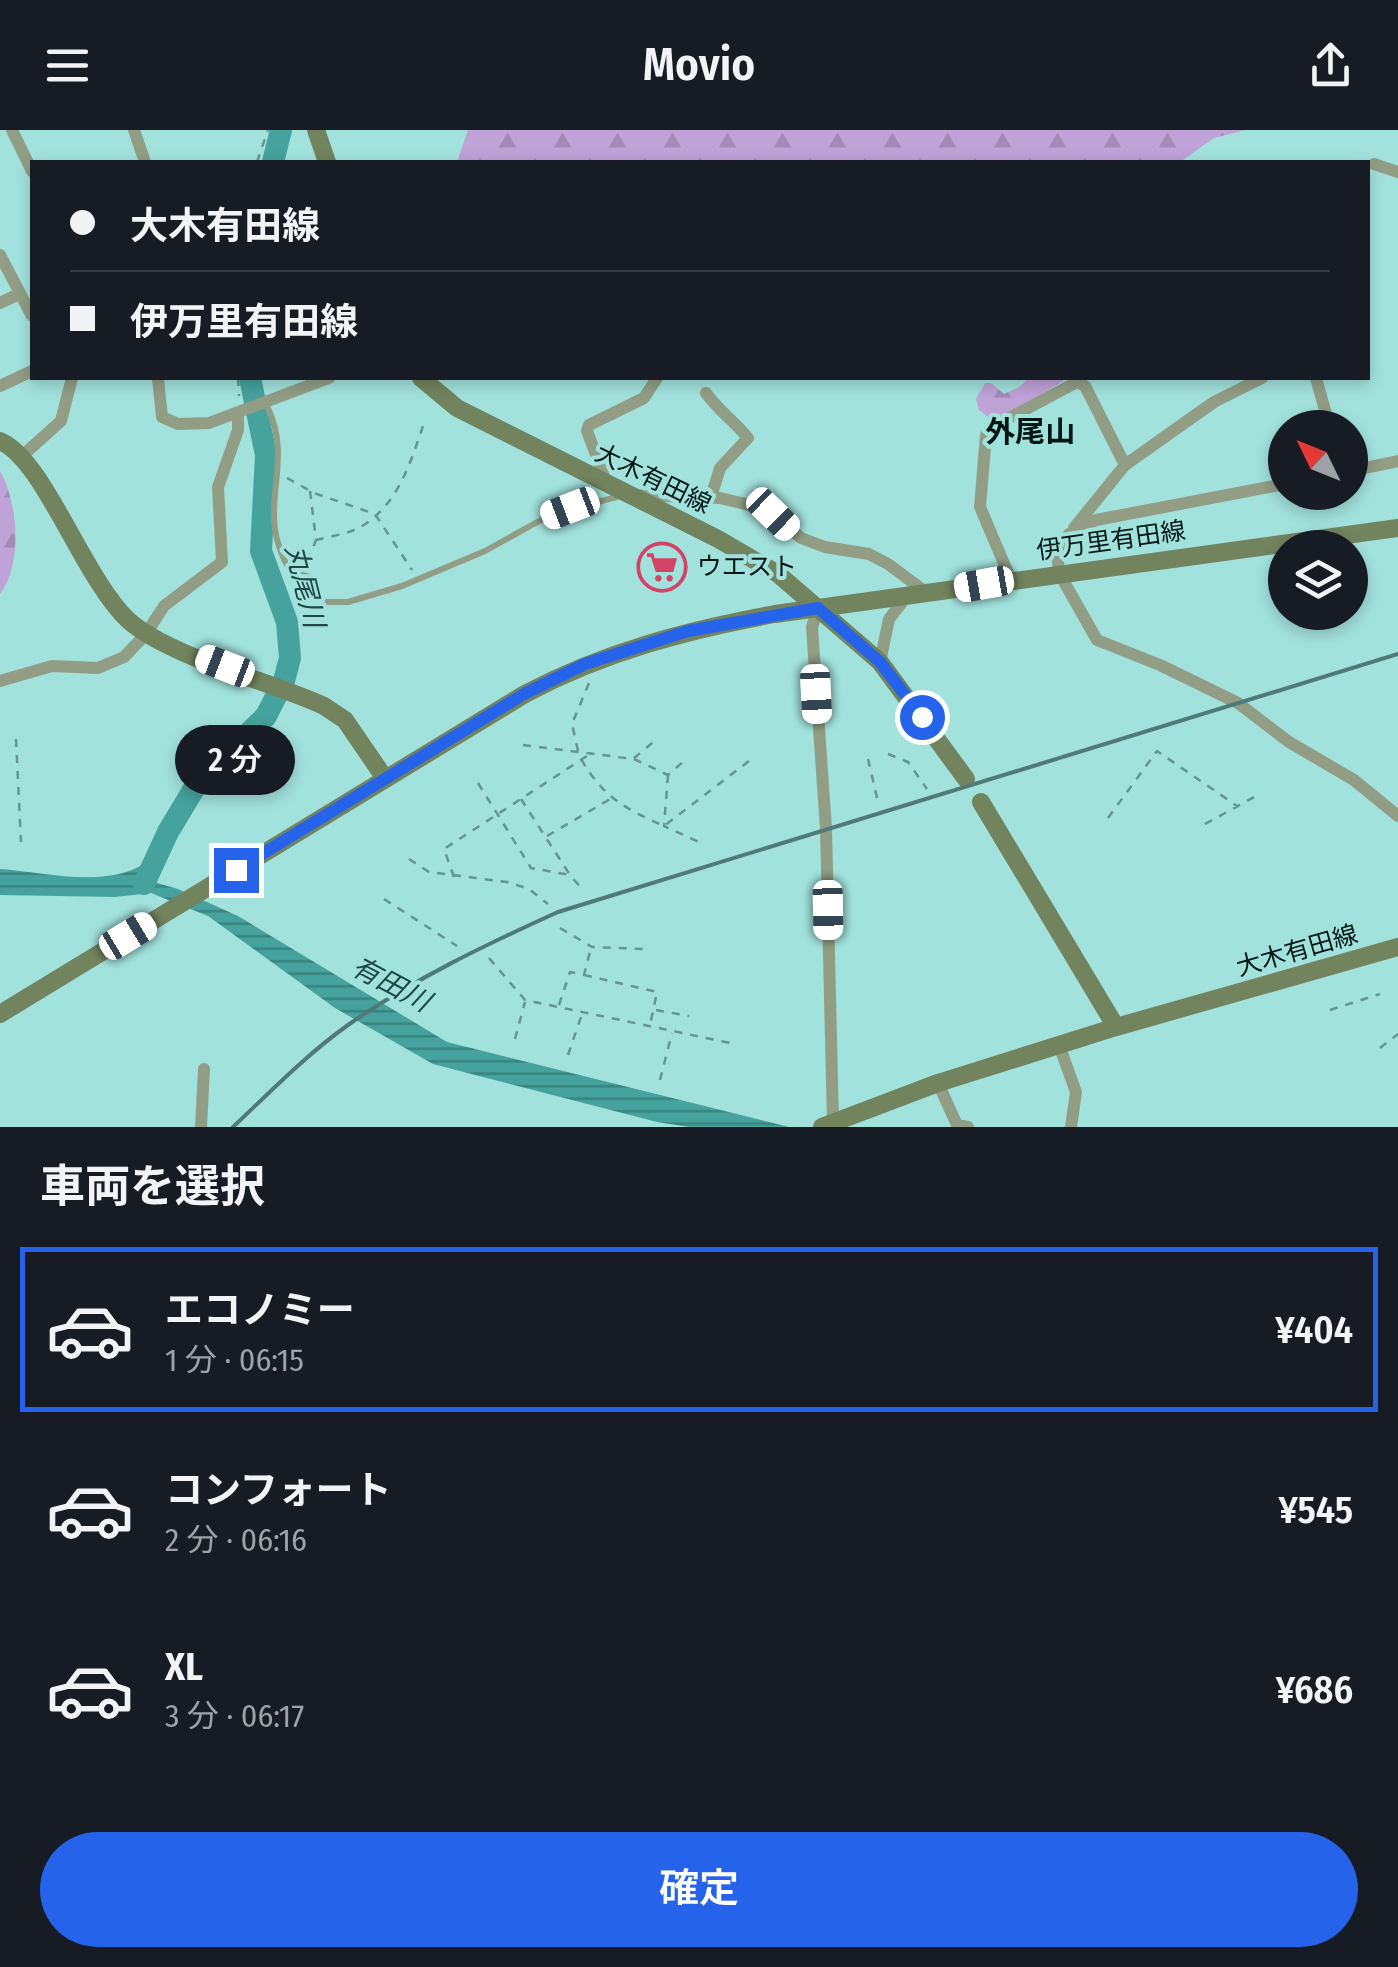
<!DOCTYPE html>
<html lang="ja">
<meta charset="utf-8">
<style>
body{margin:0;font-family:"Fira Sans Condensed","Noto Sans JP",sans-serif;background:#20242c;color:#f1f3f6;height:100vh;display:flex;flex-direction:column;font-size:38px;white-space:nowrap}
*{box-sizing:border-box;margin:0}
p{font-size:32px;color:#9ea1a6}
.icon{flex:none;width:55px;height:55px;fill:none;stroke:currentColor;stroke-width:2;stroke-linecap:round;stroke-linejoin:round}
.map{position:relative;height:997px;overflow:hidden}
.sheet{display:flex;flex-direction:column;background:#171b24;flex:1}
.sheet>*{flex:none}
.hud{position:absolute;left:30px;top:30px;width:1340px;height:220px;border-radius:0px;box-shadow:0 5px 15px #0003;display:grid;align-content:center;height:220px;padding:0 40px;background:#171b24}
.needle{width:65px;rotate:313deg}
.buttons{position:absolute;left:1268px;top:280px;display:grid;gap:20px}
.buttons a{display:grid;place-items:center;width:100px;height:100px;border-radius:50%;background:#171b24;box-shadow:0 5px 15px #0003;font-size:50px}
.end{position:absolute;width:45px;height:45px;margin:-22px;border:12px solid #2563eb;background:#fff;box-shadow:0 0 0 5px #fff}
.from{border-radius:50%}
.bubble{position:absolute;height:70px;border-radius:35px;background:#171b24;box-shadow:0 5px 15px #0003;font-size:32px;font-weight:600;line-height:70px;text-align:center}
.car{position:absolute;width:30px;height:60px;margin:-30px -15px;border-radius:12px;box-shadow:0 0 8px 2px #0007;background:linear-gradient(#fff 24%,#345 0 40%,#fff 0 76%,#345 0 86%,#fff 0)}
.hud b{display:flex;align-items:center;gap:35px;height:95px;font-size:38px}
.hud b+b{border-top:2px solid #363941}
.hud i{width:25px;height:25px;background:#f1f3f6}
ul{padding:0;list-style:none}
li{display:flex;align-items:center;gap:30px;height:165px;margin:0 20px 15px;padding:0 20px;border:5px solid transparent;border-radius:0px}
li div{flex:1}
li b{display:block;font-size:38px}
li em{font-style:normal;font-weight:600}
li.on{border-color:#2563eb}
li>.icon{width:90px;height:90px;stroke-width:1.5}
h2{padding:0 40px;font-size:45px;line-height:120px}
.button{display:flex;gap:20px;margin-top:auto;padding:20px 40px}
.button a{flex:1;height:115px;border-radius:60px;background:#2563eb;color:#fff;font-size:40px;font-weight:600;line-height:115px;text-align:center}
header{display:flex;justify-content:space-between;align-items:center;height:130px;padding:0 40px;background:#171b24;font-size:45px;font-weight:600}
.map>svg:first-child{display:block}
.forest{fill:url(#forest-firs)}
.water{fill:url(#water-rules)}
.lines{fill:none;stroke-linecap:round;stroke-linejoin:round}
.river{stroke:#46a29c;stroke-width:22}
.path{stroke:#649591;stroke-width:2.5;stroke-dasharray:8 8;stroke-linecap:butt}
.lane{stroke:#919e85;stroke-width:6}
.street{stroke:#919e85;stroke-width:12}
.secondary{stroke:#71845e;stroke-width:18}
.rail{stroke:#4f7a77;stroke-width:4}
.route{stroke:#2563eb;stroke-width:12}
.labels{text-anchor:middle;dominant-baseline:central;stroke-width:8;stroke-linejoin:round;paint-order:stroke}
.street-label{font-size:25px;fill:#001716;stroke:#a2e2dd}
.poi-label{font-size:25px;fill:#001716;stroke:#a2e2dd;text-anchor:start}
.water-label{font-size:28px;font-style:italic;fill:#1e4845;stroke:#a2e2dd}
.quarter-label{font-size:30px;font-weight:bold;fill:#001716;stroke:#a2e2dd}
</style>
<header><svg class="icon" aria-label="menu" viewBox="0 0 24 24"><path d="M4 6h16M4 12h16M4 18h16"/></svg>Movio<svg class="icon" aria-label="share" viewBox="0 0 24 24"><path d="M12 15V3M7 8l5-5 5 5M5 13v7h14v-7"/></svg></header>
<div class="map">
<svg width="1398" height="997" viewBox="0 0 1398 997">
<defs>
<pattern id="forest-firs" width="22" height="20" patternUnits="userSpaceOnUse" patternTransform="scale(2.5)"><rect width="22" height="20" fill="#bfa2d6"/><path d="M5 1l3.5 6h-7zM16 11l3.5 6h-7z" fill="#a28bb7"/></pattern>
<pattern id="water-rules" width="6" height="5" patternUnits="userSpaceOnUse" patternTransform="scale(2.5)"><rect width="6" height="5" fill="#46a29c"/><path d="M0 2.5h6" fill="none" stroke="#38837e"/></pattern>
</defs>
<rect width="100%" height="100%" fill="#a2e2dd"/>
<path class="forest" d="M468,0H1245L1214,8L1180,32H457Z
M1029,248H1063V251L1016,280L991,289L979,280L976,269L985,253H991L1004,264L1019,257Z
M0,341C18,373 23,434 0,464Z"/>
<path class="water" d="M145,733L150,751L178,759L238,786L447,912L789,997H689L657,992L433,934L335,878L208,786L151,763L115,767L0,765V739C43,742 107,759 145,733Z"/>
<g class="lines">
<path class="river" d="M273,32L281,0
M144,754L168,702L198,652L266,586L284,551L290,528L287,492L261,421L266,325L250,248"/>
<path class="path" d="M257,32L268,0
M238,248L239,266
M287,348L314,363L375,384L412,440
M310,361L316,410L310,425L312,435
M316,410C331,406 349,404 362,396C398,374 410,334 423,296
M16,609L21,712
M523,615L633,629L658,608
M578,621L572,594L589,553
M888,624L908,632L927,659
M581,629C604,668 624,678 664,696L749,631
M634,629L668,645L684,631
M868,629L878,672
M668,645L664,696L701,713
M478,653L531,738L570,745
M521,669L570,745L582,759
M1108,688L1157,621L1237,676
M1205,694L1258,665
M547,706L612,668
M409,729L429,742L507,752L529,759L548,774
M454,747L444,719L590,624
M384,769L457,816
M560,798L592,817L644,819
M489,828L525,870L730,913
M584,845L657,862L650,895
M559,875L570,842L584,845L591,818
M656,880L689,886
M1330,880L1380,864
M515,909L525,872
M1380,918L1398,904
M568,925L582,884
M660,950L672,903"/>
<path class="lane" d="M268,278C296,338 252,380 291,442L310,447L324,472H348L402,456L485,421L550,385L620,366"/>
<path class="street" d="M12,0L32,41
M134,0L145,32
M1374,34L1398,42
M0,125L32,186
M0,173L19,164
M158,248L162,287L178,294L209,293L329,248
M1316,248L1330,298
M0,256L32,241
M706,263C718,280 734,291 748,308L720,338L711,367
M22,326L61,291L72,248
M1350,341L1398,331
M607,354L587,301L589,295L644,268L657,248
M1285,354L1096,390L1069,404L1057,420L1059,443L1097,510L1160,535L1238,573L1289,612L1354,650L1398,686
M635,365L720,368L766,379L801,408L825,417L869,424L888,434L927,463
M1074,398L1125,335L1214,272L1262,248
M1011,450L980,377L986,305L998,294L1077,252L1085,256L1125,335
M818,479L812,497L826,699L833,992
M880,532L889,489L907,466
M0,551L52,536L98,538L124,527L146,504L164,476L222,432L218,357L238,300V284
M1059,915L1076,962L1071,997
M938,953L957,995L968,997
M201,997L204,939"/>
<path class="secondary" d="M316,0L327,32
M421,248L457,278L718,409L778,444L880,532L966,649
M0,311C43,328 84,449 128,490C169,527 270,551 324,576L345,590L384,647
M981,672L1116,897L1398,817
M0,884L525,564C604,522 687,500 775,484L1398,398
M822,997L938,953L1116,897"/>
<path class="rail" d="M233,997C270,962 306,925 348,895C414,849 485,815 558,782L1398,524"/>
</g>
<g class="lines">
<path class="route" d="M236,740L524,564L585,534L688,501L818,478L880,532L922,587"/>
</g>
<defs>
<g id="supermarket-ring" transform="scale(2.5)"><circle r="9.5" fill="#a2e2dd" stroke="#d24367" stroke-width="1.5"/><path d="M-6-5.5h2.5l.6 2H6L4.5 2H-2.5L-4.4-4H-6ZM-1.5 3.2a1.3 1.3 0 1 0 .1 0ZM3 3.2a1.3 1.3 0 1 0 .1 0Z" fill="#d24367"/></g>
</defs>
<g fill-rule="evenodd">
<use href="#supermarket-ring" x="662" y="437"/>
</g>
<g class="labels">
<g class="street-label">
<text transform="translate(653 349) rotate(26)">大木有田線</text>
<text transform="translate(1111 411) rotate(-8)">伊万里有田線</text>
<text transform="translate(1297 821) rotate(-16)">大木有田線</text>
</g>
<g class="poi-label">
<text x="697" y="437">ウエスト</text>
</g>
<g class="water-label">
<text transform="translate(305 456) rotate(76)">丸尾川</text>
<text transform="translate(391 854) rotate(28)">有田川</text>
</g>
<g class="quarter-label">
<text x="1030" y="302">外尾山</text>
</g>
</g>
</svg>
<div class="buttons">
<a><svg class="needle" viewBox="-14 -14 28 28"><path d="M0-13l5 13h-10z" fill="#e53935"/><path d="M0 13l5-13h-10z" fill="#9ea1a6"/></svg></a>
<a><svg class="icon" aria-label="layers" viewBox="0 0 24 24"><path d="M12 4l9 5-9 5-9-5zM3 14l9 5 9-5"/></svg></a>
</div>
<i class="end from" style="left:922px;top:587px"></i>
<i class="end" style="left:236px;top:740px"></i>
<div class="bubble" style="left:175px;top:595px;width:120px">2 分</div>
<i class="car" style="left:570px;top:378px;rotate:249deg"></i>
<i class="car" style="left:773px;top:384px;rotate:134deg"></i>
<i class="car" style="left:984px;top:454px;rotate:260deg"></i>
<i class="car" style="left:225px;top:536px;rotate:291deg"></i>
<i class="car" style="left:816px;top:564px;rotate:177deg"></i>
<i class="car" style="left:828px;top:780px;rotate:179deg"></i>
<i class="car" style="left:128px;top:806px;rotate:59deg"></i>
<div class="hud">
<b><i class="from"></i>大木有田線</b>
<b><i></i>伊万里有田線</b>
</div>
</div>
<section class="sheet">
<h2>車両を選択</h2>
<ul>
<li class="on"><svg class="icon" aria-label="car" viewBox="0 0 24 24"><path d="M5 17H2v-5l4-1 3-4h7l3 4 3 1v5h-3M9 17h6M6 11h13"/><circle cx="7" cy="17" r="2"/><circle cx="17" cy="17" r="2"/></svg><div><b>エコノミー</b><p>1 分 · 06:15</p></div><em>¥404</em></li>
<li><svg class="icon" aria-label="car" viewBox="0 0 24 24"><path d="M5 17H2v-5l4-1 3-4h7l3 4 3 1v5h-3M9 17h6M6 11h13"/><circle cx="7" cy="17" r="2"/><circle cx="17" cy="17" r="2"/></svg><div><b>コンフォート</b><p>2 分 · 06:16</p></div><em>¥545</em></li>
<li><svg class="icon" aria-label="car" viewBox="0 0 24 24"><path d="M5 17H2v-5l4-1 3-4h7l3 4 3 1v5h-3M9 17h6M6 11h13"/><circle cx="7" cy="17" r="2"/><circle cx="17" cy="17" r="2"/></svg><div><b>XL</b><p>3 分 · 06:17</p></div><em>¥686</em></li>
</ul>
<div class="button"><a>確定</a></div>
</section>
